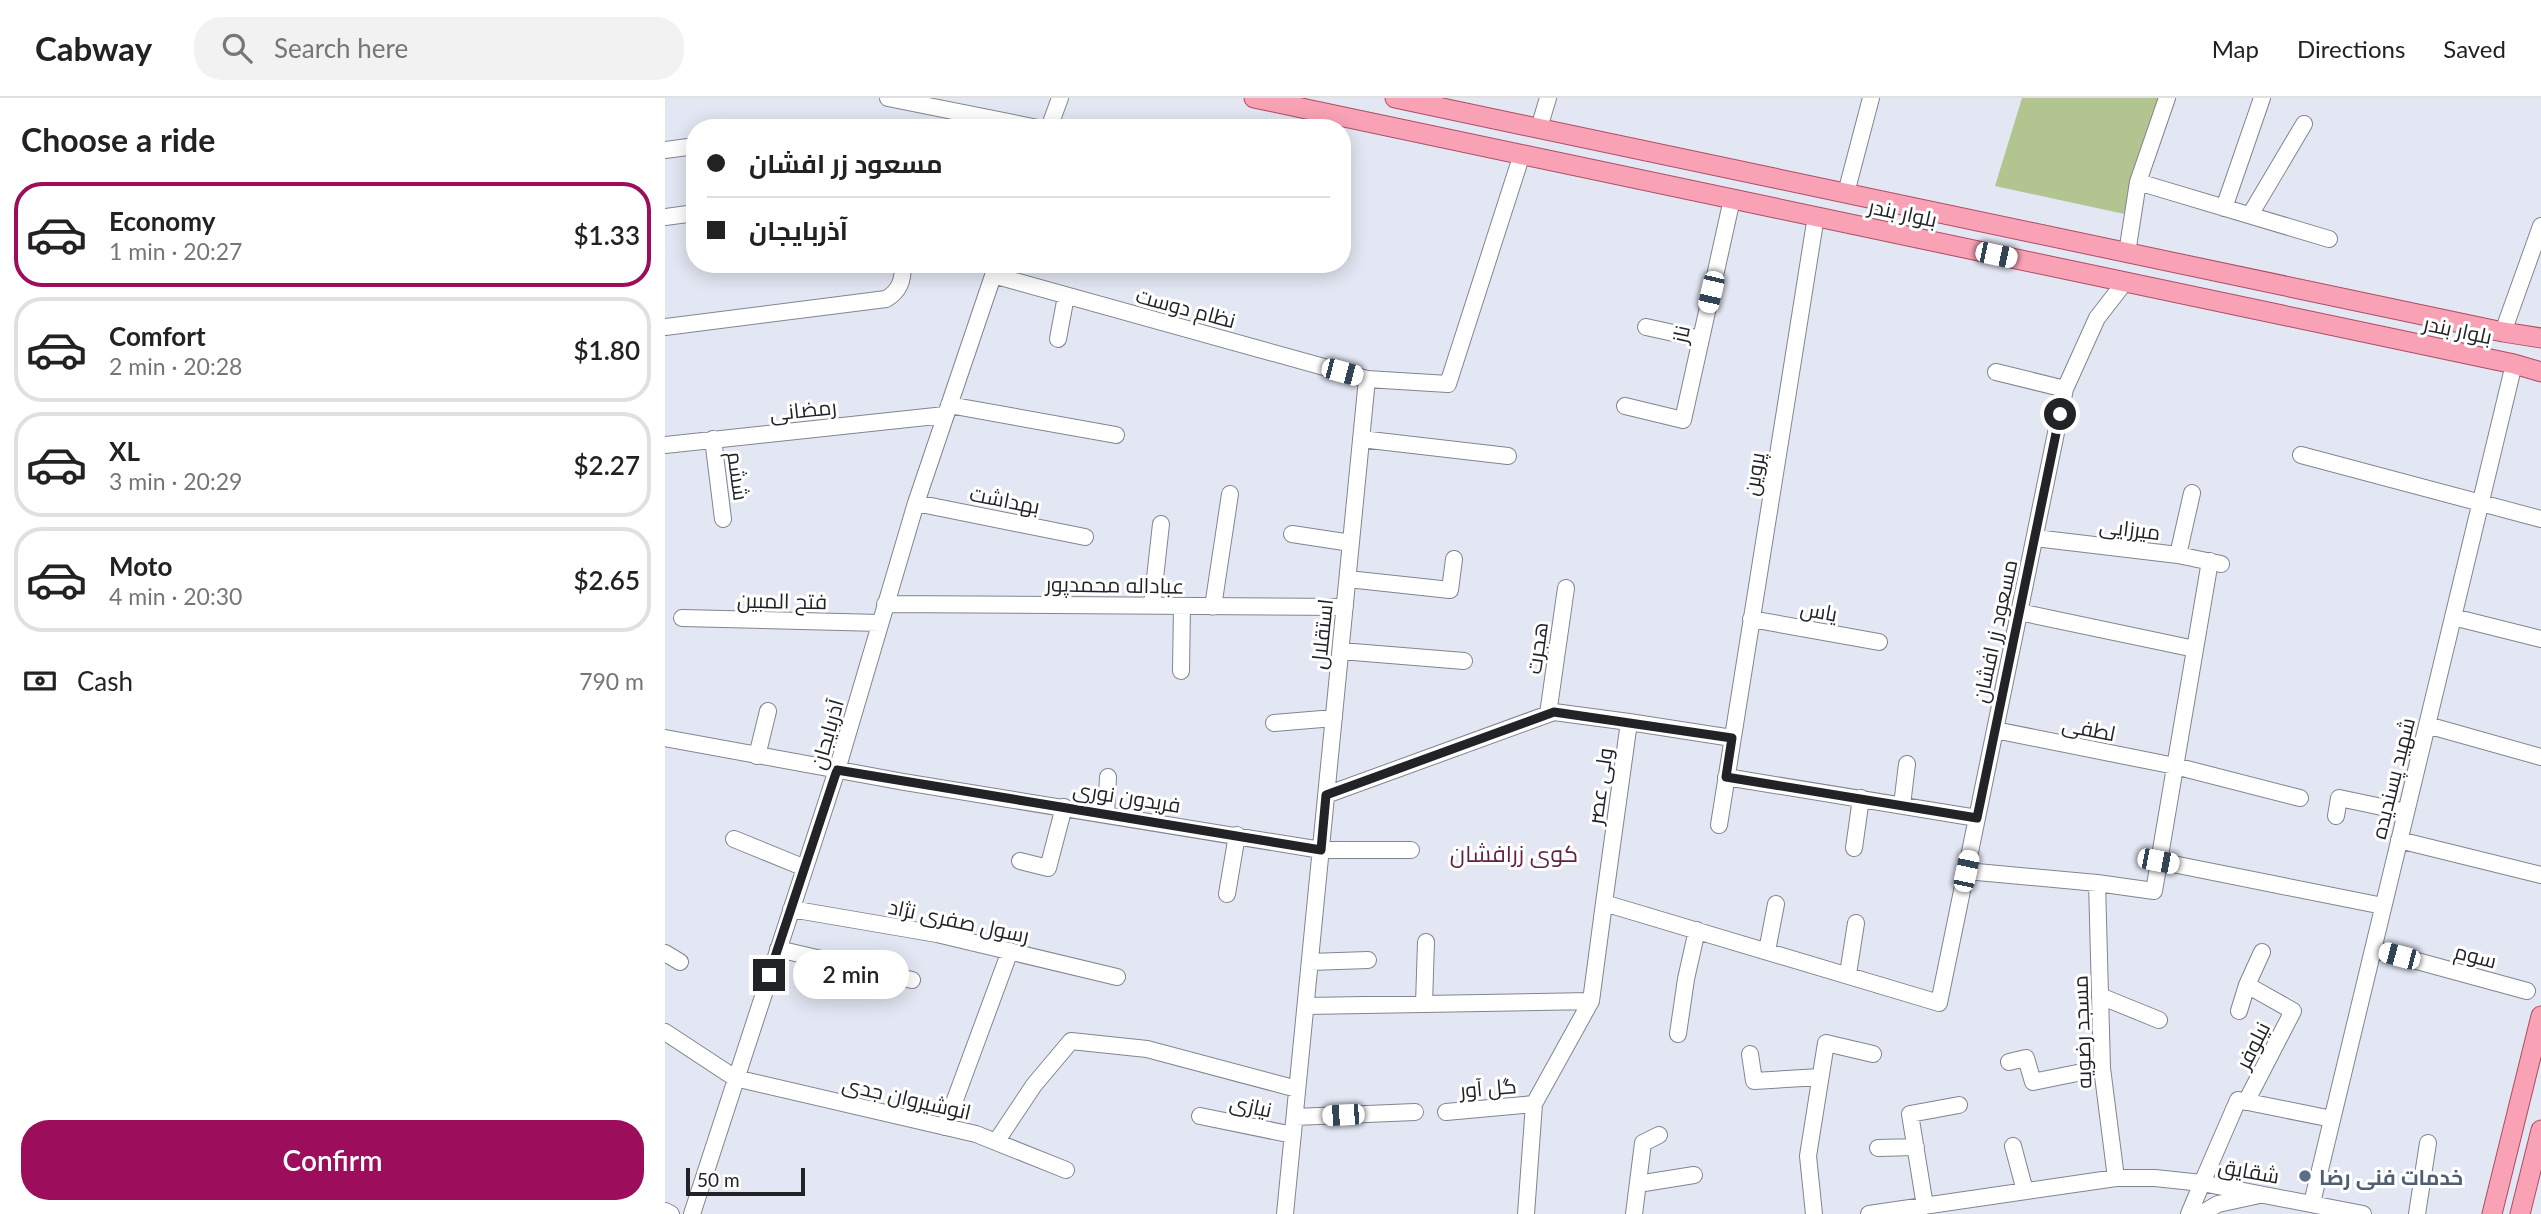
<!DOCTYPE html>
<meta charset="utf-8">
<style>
body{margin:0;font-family:Lato,Cairo,sans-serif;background:#f2f2f2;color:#222;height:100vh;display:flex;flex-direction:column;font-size:26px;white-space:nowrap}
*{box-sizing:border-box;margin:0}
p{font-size:23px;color:#767676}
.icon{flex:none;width:38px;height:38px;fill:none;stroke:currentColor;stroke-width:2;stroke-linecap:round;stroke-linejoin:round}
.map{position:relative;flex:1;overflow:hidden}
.side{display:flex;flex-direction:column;background:#fff;width:665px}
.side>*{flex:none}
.guide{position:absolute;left:21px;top:21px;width:665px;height:154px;border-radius:28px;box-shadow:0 4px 18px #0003;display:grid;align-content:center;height:154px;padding:0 21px;background:#fff}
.scale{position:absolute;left:21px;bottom:18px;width:119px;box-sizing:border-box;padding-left:7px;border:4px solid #212327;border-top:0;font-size:19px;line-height:24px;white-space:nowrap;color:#212327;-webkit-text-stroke:5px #fff;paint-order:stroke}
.end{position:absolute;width:32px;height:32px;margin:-16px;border:9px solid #212327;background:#fff;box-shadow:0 0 0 4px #fff}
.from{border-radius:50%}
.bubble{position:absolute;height:49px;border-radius:24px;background:#fff;box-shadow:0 4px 18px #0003;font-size:23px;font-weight:600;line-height:49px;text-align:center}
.car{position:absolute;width:21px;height:42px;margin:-21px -10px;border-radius:9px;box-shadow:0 0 5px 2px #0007;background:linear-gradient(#fff 24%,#345 0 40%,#fff 0 76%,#345 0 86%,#fff 0)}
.guide b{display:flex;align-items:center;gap:24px;height:66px;font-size:26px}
.guide b+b{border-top:2px solid #e0e0e0}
.guide i{width:18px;height:18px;background:#222}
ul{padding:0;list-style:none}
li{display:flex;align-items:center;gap:21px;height:105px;margin:0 14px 10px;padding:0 7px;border:4px solid #e0e0e0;border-radius:28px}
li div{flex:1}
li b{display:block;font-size:26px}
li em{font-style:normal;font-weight:600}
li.on{border-color:#9c0d5b}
li>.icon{width:63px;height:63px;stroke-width:1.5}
h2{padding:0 21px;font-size:32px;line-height:84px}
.pay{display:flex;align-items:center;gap:18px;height:77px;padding:0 21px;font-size:26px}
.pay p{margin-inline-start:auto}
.button{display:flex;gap:14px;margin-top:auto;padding:14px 21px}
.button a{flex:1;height:80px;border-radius:28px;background:#9c0d5b;color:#fff;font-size:28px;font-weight:600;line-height:80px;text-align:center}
header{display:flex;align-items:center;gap:42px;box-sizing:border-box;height:98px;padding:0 35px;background:#fff;border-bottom:2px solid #e0e0e0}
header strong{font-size:33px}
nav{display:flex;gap:38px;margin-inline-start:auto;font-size:24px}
.search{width:490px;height:63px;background:#f2f2f2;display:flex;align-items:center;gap:18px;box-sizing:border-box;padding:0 24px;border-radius:28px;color:#767676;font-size:26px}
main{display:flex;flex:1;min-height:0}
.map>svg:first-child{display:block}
.green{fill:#b2c590}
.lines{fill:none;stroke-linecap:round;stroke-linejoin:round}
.minor-casing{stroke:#818590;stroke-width:18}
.major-casing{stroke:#ab4d63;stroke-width:21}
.minor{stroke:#fff;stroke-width:16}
.major{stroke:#f9a2b5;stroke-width:19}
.route{stroke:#212327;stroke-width:9}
.service-dot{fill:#5c6f8a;stroke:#fff;stroke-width:2.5}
.labels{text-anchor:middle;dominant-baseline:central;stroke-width:6;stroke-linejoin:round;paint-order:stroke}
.street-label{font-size:21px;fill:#212327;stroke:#fff}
.service-label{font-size:21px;font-weight:bold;fill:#4e5e75;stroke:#fff;text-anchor:start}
.neighbourhood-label{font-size:23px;fill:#62213e;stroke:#fff}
</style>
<header>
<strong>Cabway</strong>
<div class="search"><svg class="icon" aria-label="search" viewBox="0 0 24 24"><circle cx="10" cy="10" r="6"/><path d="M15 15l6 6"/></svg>Search here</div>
<nav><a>Map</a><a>Directions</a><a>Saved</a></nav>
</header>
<main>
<section class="side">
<h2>Choose a ride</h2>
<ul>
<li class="on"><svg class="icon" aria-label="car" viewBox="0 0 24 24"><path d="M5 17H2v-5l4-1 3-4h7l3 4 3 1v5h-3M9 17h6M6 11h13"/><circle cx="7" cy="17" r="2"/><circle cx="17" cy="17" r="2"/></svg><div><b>Economy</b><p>1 min · 20:27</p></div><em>$1.33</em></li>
<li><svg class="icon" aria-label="car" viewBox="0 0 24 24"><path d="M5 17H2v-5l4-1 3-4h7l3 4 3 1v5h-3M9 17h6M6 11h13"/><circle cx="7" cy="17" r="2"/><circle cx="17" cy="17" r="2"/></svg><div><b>Comfort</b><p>2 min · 20:28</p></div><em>$1.80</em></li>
<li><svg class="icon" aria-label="car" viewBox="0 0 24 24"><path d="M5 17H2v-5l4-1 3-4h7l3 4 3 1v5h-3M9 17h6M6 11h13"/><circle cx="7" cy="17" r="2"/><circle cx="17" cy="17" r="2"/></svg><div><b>XL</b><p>3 min · 20:29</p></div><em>$2.27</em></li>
<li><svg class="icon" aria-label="car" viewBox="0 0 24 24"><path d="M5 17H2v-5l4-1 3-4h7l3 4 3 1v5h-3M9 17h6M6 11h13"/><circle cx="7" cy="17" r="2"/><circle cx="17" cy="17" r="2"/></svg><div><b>Moto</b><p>4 min · 20:30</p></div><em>$2.65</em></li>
</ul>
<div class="pay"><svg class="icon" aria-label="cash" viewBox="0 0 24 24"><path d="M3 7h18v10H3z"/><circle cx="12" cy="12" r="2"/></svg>Cash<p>790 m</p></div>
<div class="button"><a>Confirm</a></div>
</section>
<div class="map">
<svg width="1876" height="1116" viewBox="0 0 1876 1116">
<rect width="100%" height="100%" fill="#e3e7f3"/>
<path class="green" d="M1357,0H1495L1464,117L1330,88Z"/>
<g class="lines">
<g class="minor-casing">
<path id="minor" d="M223,0L373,30
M384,30L395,0
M874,30L883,0
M0,52L30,48
M1473,84L1664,141
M1181,95L1206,0
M1559,110L1597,0
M1585,117L1639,26
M0,119L30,115
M1462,155L1473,84L1502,0
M328,177L702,281L783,286L857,56
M0,229L221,201C235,193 238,182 238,166
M981,229L1036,241
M1838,234L1876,128
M393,241L401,198
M1331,274L1400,291
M284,307L451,337
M960,308L1018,322L1067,101
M48,341L58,421
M696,341L843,358
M0,347L280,317
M1636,357L1876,421
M251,405L420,439
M627,436L686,445
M1370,440L1513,457L1556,466
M1513,457L1527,395
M683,481L785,492L789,461
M220,506L680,509
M487,507L496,426
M548,509L565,396
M1354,514L1530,551
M1788,519L1876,541
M17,520L215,525
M1086,521L1214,544
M676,553L799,563
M516,573L517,508
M883,616L901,490
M609,625L669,620
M1762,627L1876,659
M1330,632L1510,668L1635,700
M0,640L239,684L656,752H746
M1067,640L964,624L939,805L1274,905L1400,291L1432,220L1460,184
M92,658L103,613
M1061,679L1312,720
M661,697L889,614L964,624
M1237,707L1242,666
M441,716L443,679
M1671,718L1674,700L1741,714
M1054,727L1151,118
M69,741L140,770
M1734,742L1876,777
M1189,750L1196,700
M355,763L383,770L399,709
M1493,763L1718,808
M1301,773L1432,785L1489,793L1545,463
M1432,785L1437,970L1451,1080
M562,796L572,737
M126,811L272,836L452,879
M113,851L247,882
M1708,851L1862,893
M1102,853L1111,806
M0,855L15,864
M645,864L703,862
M1183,876L1191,825
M1435,898L1494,922
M759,906L761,844
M641,908L926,903
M1574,913L1582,887
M0,934L70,980L311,1036L401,1072
M1013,936L1021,881L1032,832
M1085,956L1089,983L1155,979
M1344,964L1361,960L1368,984L1437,970
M1581,1004L1628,913L1582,887L1597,854
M781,1014L869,1006
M535,1018L628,1037
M630,1019L750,1014
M280,1029L345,853
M331,1044L369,987L406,943L482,951L632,991
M1348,1048L1360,1093
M1213,1050L1251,1049
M973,1086L1029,1077
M1647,1105L1849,266
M1260,1108L1245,1016L1294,1007
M0,1113L6,1116
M27,1116L172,672L251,405L332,166
M620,1116L702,281
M861,1116L869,1006L926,903L939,805
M969,1116L978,1045L994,1037
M1149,1116L1143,1058L1161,945L1208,956
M1204,1116L1451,1080H1490L1537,1085L1573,1002L1667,1021
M1524,1116L1537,1085L1698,1116
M1536,1116L1553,1106L1590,1098
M1752,1116L1763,1045"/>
</g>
<g class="major-casing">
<path id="major" d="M589,0L1849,266L1876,274
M730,0L1838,234L1876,240
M1827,1116L1876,918
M1855,1116L1876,1032"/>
</g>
<use href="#minor" class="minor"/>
<use href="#major" class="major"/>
</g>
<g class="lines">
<path class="route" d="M104,877L172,672L656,752L661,697L889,614L1067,640L1061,679L1312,720L1395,316"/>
</g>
<circle class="service-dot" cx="1640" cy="1078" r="7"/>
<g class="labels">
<g class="street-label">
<text transform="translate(1238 114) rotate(12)">بلوار بندر</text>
<text transform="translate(521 209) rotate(15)">نظام دوست</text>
<text transform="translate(1793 231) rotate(12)">بلوار بندر</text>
<text transform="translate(1015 236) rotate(-78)">ناز</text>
<text transform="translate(138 311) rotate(-6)">رمضانی</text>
<text transform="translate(1088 376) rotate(-81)">پروین</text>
<text transform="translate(74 378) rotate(82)">ششم</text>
<text transform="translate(340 401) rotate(11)">بهداشت</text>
<text transform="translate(1465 430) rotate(7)">میرزایی</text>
<text transform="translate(450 486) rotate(1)">عباداله محمدپور</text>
<text transform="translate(117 502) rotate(1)">فتح المبین</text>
<text transform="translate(1154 512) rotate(10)">یاس</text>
<text transform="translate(1329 533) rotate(-78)">مسعود زر افشان</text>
<text transform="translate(656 536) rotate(-84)">استقلال</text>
<text transform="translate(871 550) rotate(-82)">هجرت</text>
<text transform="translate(1424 630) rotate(11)">لطفی</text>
<text transform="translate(161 636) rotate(-74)">آذربایجان</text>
<text transform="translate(1727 680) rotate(-76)">شهید پسندیده</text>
<text transform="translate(934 688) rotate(-82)">ولی عصر</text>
<text transform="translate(462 698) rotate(9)">فریدون نوری</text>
<text transform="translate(294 822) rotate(12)">رسول صفری نژاد</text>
<text transform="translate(1811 857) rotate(15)">سوم</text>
<text transform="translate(1416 934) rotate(-92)">مسجد رضویه</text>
<text transform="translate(1587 947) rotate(-63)">نیلوفر</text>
<text transform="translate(823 989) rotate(-5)">گل آور</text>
<text transform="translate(242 999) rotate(13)">انوشیروان جدی</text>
<text transform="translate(586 1007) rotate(12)">نیازی</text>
<text transform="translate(1584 1072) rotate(10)">شقایق</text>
</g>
<g class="service-label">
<text x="1654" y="1078">خدمات فنی رضا</text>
</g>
<g class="neighbourhood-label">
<text x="849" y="755">کوی زرافشان</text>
</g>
</g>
</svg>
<div class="scale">50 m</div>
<i class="end from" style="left:1395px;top:316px"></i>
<i class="end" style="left:104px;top:877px"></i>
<div class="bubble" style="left:128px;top:852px;width:116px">2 min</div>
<i class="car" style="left:1331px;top:157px;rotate:102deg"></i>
<i class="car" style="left:1046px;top:194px;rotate:193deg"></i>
<i class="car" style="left:677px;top:274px;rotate:105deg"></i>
<i class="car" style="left:1493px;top:763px;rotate:101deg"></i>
<i class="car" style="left:1301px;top:773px;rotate:12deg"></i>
<i class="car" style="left:1734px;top:858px;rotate:285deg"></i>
<i class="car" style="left:678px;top:1017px;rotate:267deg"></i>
<div class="guide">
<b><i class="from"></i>مسعود زر افشان</b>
<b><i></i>آذربایجان</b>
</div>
</div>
</main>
